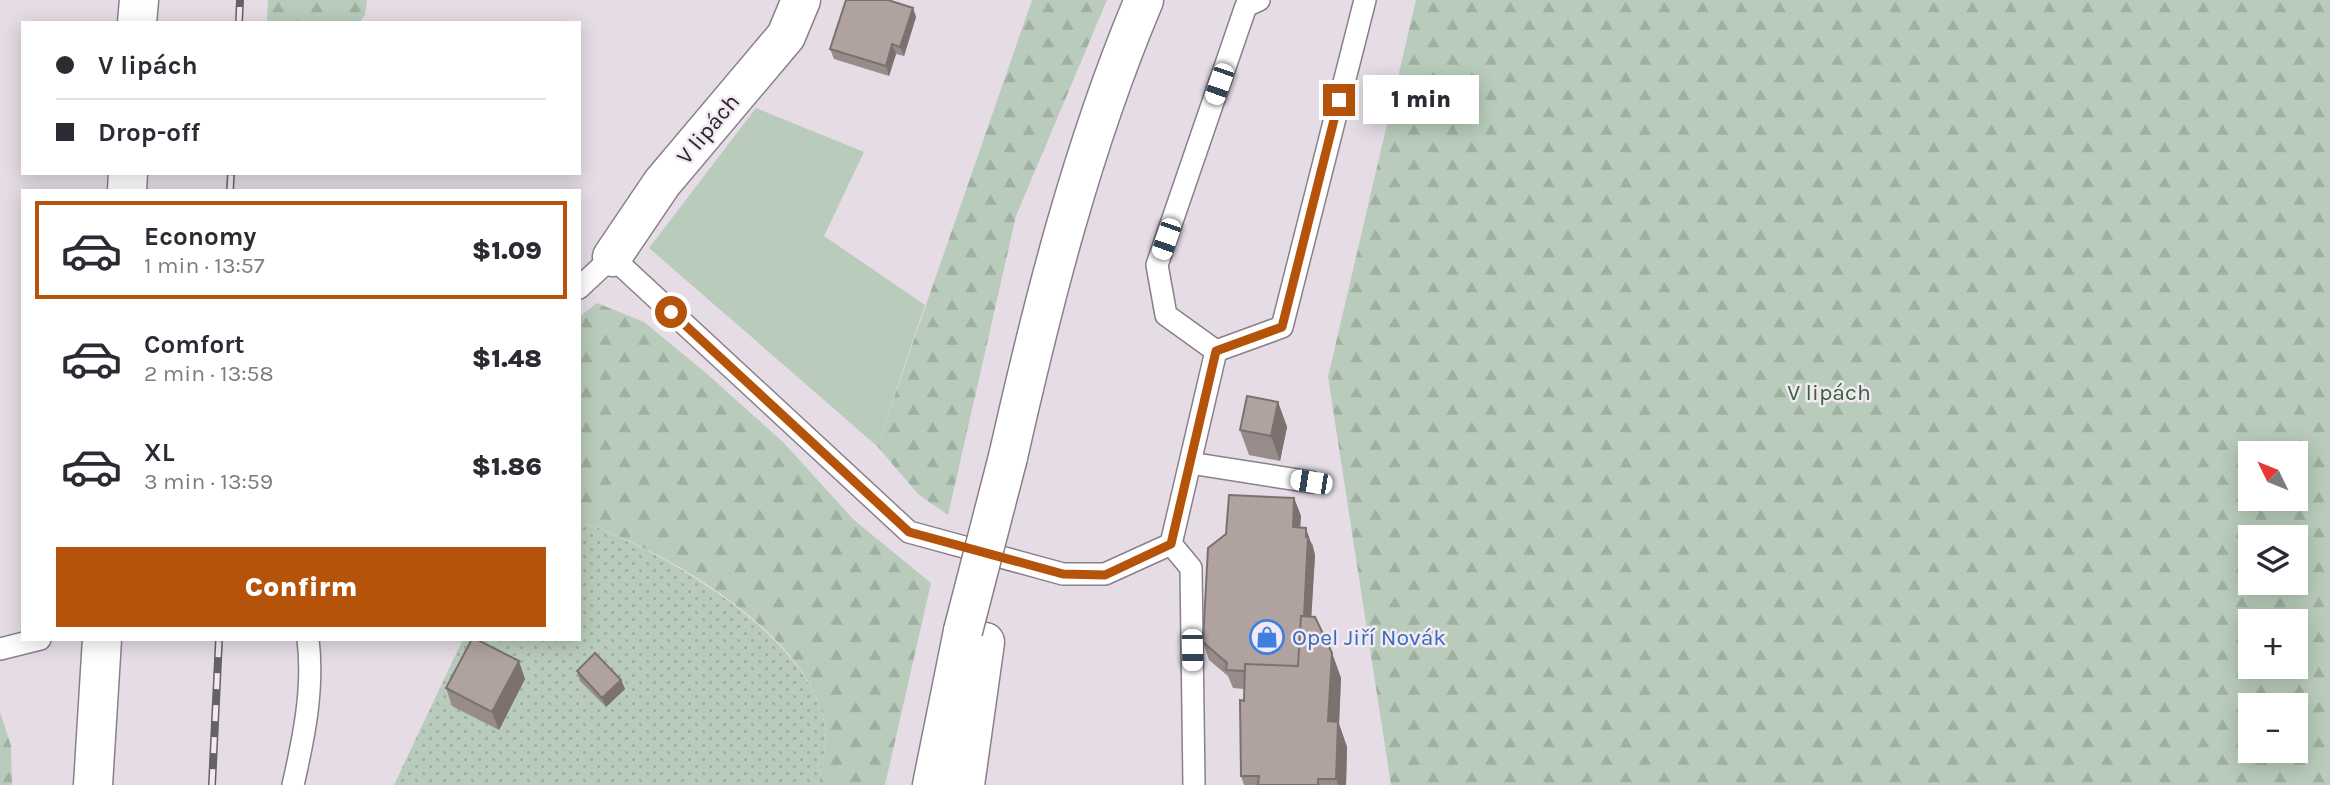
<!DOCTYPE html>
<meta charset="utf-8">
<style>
body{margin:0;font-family:Karla,sans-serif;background:#f7f7f7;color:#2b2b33;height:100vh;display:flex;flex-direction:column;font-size:26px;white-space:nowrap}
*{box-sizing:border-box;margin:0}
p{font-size:23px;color:#7c7c81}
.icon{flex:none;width:38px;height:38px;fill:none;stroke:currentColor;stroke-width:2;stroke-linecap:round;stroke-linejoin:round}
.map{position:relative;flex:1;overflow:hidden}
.drawer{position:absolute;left:21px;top:189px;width:560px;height:452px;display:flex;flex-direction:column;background:#fff;border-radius:0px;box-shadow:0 4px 18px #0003}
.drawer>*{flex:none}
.banner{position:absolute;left:21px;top:21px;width:560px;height:154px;border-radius:0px;box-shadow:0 4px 18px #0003;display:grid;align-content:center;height:154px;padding:0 35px;background:#fff}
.needle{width:46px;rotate:313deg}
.controls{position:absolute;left:2238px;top:441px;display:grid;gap:14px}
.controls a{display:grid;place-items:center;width:70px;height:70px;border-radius:0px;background:#fff;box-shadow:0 4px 18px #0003;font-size:35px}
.end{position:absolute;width:32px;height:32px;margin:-16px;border:9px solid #b45309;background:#fff;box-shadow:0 0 0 4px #fff}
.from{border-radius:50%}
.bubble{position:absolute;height:49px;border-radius:0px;background:#fff;box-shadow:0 4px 18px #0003;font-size:23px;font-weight:800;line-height:49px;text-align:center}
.car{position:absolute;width:21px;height:42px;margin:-21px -10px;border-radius:9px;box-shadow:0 0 5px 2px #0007;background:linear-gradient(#fff 24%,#345 0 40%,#fff 0 76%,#345 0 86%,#fff 0)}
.banner b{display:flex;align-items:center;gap:24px;height:66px;font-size:26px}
.banner b+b{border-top:2px solid #e1e1e2}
.banner i{width:18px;height:18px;background:#2b2b33}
ul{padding:12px 0 0;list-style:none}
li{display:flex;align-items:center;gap:21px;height:98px;margin:0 14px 10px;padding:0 21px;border:4px solid transparent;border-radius:0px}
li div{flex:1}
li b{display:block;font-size:26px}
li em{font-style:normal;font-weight:800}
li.selected{border-color:#b45309}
li>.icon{width:63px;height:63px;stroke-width:1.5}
.cta{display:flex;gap:14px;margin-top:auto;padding:14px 35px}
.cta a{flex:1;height:80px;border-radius:0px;background:#b45309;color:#fff;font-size:28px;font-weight:800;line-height:80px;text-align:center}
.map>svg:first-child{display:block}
.green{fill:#b9ccbb}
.forest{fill:url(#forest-firs);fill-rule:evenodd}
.garden{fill:url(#garden-dots)}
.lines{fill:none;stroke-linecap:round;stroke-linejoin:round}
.service-casing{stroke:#898089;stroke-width:24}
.minor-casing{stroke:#898089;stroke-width:41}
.primary-casing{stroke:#898089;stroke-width:41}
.trunk-casing{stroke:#898089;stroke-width:41}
.service{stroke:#fff;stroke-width:21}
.minor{stroke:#fff;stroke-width:38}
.primary{stroke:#fff;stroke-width:38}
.trunk{stroke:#fff;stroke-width:38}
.rail-casing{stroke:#666167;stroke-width:8}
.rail{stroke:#f3e9f3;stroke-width:5;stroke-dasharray:16;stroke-linecap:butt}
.trunk-bridge-casing{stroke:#898089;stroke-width:41;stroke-linecap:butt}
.trunk-bridge{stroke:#fff;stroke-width:38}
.wall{fill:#978c89}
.shaded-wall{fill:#7b726f}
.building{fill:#b0a39f;stroke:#7b726f;stroke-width:2}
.route{stroke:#b45309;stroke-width:9}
.labels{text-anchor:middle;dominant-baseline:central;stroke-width:5;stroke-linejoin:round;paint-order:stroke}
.street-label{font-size:23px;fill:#2c282c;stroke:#f3e9f3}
.park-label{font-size:23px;fill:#396140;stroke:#f3e9f3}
.shop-label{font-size:23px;fill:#366cbe;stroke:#f3e9f3;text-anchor:start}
</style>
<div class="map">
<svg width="2330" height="785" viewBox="0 0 2330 785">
<defs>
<pattern id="forest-firs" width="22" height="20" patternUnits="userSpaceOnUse" patternTransform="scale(1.75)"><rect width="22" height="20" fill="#b9ccbb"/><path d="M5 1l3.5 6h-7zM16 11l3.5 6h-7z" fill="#9fafa1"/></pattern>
<pattern id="garden-dots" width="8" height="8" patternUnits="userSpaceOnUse" patternTransform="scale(1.75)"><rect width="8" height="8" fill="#b9ccbb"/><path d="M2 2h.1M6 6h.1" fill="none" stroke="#9fafa1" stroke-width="1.8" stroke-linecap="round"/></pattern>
</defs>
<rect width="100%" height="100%" fill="#e5dce6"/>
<path class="green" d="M756,108L864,152L824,236L925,305L877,446L649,248Z"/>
<path class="forest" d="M268,0H367L365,15L359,23H267Z
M1032,0H1107L1016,216L948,515L918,494L877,446Z
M1416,0H2330V785H1391L1328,377ZM2250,453H2296V499H2250ZM2250,537H2296V583H2250ZM2250,621H2296V667H2250ZM2250,705H2296V751H2250Z
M597,303L644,322L706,373L783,442L854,520L931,583L885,785H819C821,767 828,744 825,726C811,633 661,548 579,521V317Z
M0,712L11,746L12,785H0Z"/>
<path class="garden" d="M579,521C659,548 812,636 825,726C828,744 821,767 819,785H394L463,639H579Z"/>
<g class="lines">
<g class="service-casing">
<path id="service" d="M579,288L612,257L909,532L1063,574H1105L1171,544L1216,351L1282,327L1365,0
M1216,351L1166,315L1157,265L1246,6L1259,0
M1190,463L1311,482
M1171,544L1191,568L1194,785
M0,649L40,639
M293,785C304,737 314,688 308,639"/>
</g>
<g class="minor-casing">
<path id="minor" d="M137,23L139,0
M127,191L128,173
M612,257L662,183L786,36L801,0
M93,785L102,639"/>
</g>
<g class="primary-casing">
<path id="primary" d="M1008,457C1043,302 1082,147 1144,0"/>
</g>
<g class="trunk-casing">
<path id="trunk" d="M932,785L963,631
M965,785L985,642"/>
</g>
<use href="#service" class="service"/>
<use href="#minor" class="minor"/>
<use href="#primary" class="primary"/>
<use href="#trunk" class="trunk"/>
<g class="rail-casing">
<path id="rail" d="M239,23L240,0
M230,191L231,173
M212,785L219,639"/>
</g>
<use href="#rail" class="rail"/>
<g class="trunk-bridge-casing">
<path id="trunk-bridge" d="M963,631L1008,457"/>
</g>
<use href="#trunk-bridge" class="trunk-bridge"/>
</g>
<path class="wall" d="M913,8L916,17L904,56L896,54L889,76L834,59L830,49Z
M1278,402L1287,427L1280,461L1249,455L1240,430Z
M1294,498L1301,516L1300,527L1313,545L1315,555L1311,617L1332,653L1341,678L1339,724L1347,747L1346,785H1244L1241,776L1244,689L1233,688L1228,676L1209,660L1203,642Z
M577,671L621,680L625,689L606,707L580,681Z
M525,679L499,730L452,706L446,688Z"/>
<path class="shaded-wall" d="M913,8L916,17L904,56L900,47Z
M892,44L896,54L889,76L886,66Z
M1278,402L1287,427L1280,461L1271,436Z
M1294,498L1301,516L1299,545L1293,527Z
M1306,528L1315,555L1307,691L1301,673Z
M1332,653L1341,678L1339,724L1347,747L1346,785H1338L1336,779L1328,721Z
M519,661L525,679L499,730L492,712Z
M621,680L625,689L606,707L602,698Z"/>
<path class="building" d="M846,0H888L913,8L900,47L892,44L886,66L830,49Z
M1247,396L1278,402L1271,436L1240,430Z
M1229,495L1294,498L1293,527L1306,528V537H1308L1304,616H1301L1298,666L1245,664V671L1226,670L1227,663L1203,642L1208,548L1226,534Z
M1301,616L1315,617L1332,653L1328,721L1338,722L1336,779H1318V785H1258L1259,776H1241L1240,700L1244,701L1245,664L1298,666Z
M472,639H476L519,661L492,712L446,688Z
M595,653L621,680L602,698L577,671Z"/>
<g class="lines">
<path class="route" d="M671,312L909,532L1063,574L1105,575L1171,544L1216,351L1282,327L1339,100"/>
</g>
<defs>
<g id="shop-ring" transform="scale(1.75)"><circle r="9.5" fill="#f3e9f3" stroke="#3f7fe0" stroke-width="1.5"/><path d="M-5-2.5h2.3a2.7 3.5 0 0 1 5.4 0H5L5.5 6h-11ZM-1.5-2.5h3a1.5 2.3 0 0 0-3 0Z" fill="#3f7fe0"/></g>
</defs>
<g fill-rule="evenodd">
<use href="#shop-ring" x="1267" y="637"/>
</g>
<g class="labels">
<g class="street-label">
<text transform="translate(708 129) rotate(-50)">V lipách</text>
</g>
<g class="park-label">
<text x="1829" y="392">V lipách</text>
</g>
<g class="shop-label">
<text x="1292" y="637">Opel Jiří Novák</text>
</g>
</g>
</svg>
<div class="controls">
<a><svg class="needle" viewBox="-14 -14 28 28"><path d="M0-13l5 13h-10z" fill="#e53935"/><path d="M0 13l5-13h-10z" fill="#7c7c81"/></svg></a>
<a><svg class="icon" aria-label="layers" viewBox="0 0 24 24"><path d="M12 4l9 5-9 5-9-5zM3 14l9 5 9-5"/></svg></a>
<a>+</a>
<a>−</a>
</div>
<i class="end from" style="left:671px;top:312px"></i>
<i class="end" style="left:1339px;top:100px"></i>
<div class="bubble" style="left:1363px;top:75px;width:116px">1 min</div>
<i class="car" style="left:1219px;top:84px;rotate:199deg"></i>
<i class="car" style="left:1166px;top:239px;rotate:199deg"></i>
<i class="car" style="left:1311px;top:482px;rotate:279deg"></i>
<i class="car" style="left:1192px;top:650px;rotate:179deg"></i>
<div class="banner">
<b><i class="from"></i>V lipách</b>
<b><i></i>Drop-off</b>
</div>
<section class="drawer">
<ul>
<li class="selected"><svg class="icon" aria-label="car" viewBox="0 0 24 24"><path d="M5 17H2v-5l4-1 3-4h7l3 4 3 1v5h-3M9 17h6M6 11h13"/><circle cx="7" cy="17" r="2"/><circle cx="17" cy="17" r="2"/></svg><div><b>Economy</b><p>1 min · 13:57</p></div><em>$1.09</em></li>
<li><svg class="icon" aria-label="car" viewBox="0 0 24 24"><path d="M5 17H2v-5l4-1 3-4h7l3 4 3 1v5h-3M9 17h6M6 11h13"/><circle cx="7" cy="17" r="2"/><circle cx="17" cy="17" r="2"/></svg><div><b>Comfort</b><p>2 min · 13:58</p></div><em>$1.48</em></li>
<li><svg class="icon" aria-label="car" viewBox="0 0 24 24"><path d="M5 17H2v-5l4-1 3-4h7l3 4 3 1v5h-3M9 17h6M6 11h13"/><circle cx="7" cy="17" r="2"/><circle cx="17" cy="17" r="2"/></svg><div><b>XL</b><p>3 min · 13:59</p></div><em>$1.86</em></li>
</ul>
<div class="cta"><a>Confirm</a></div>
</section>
</div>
